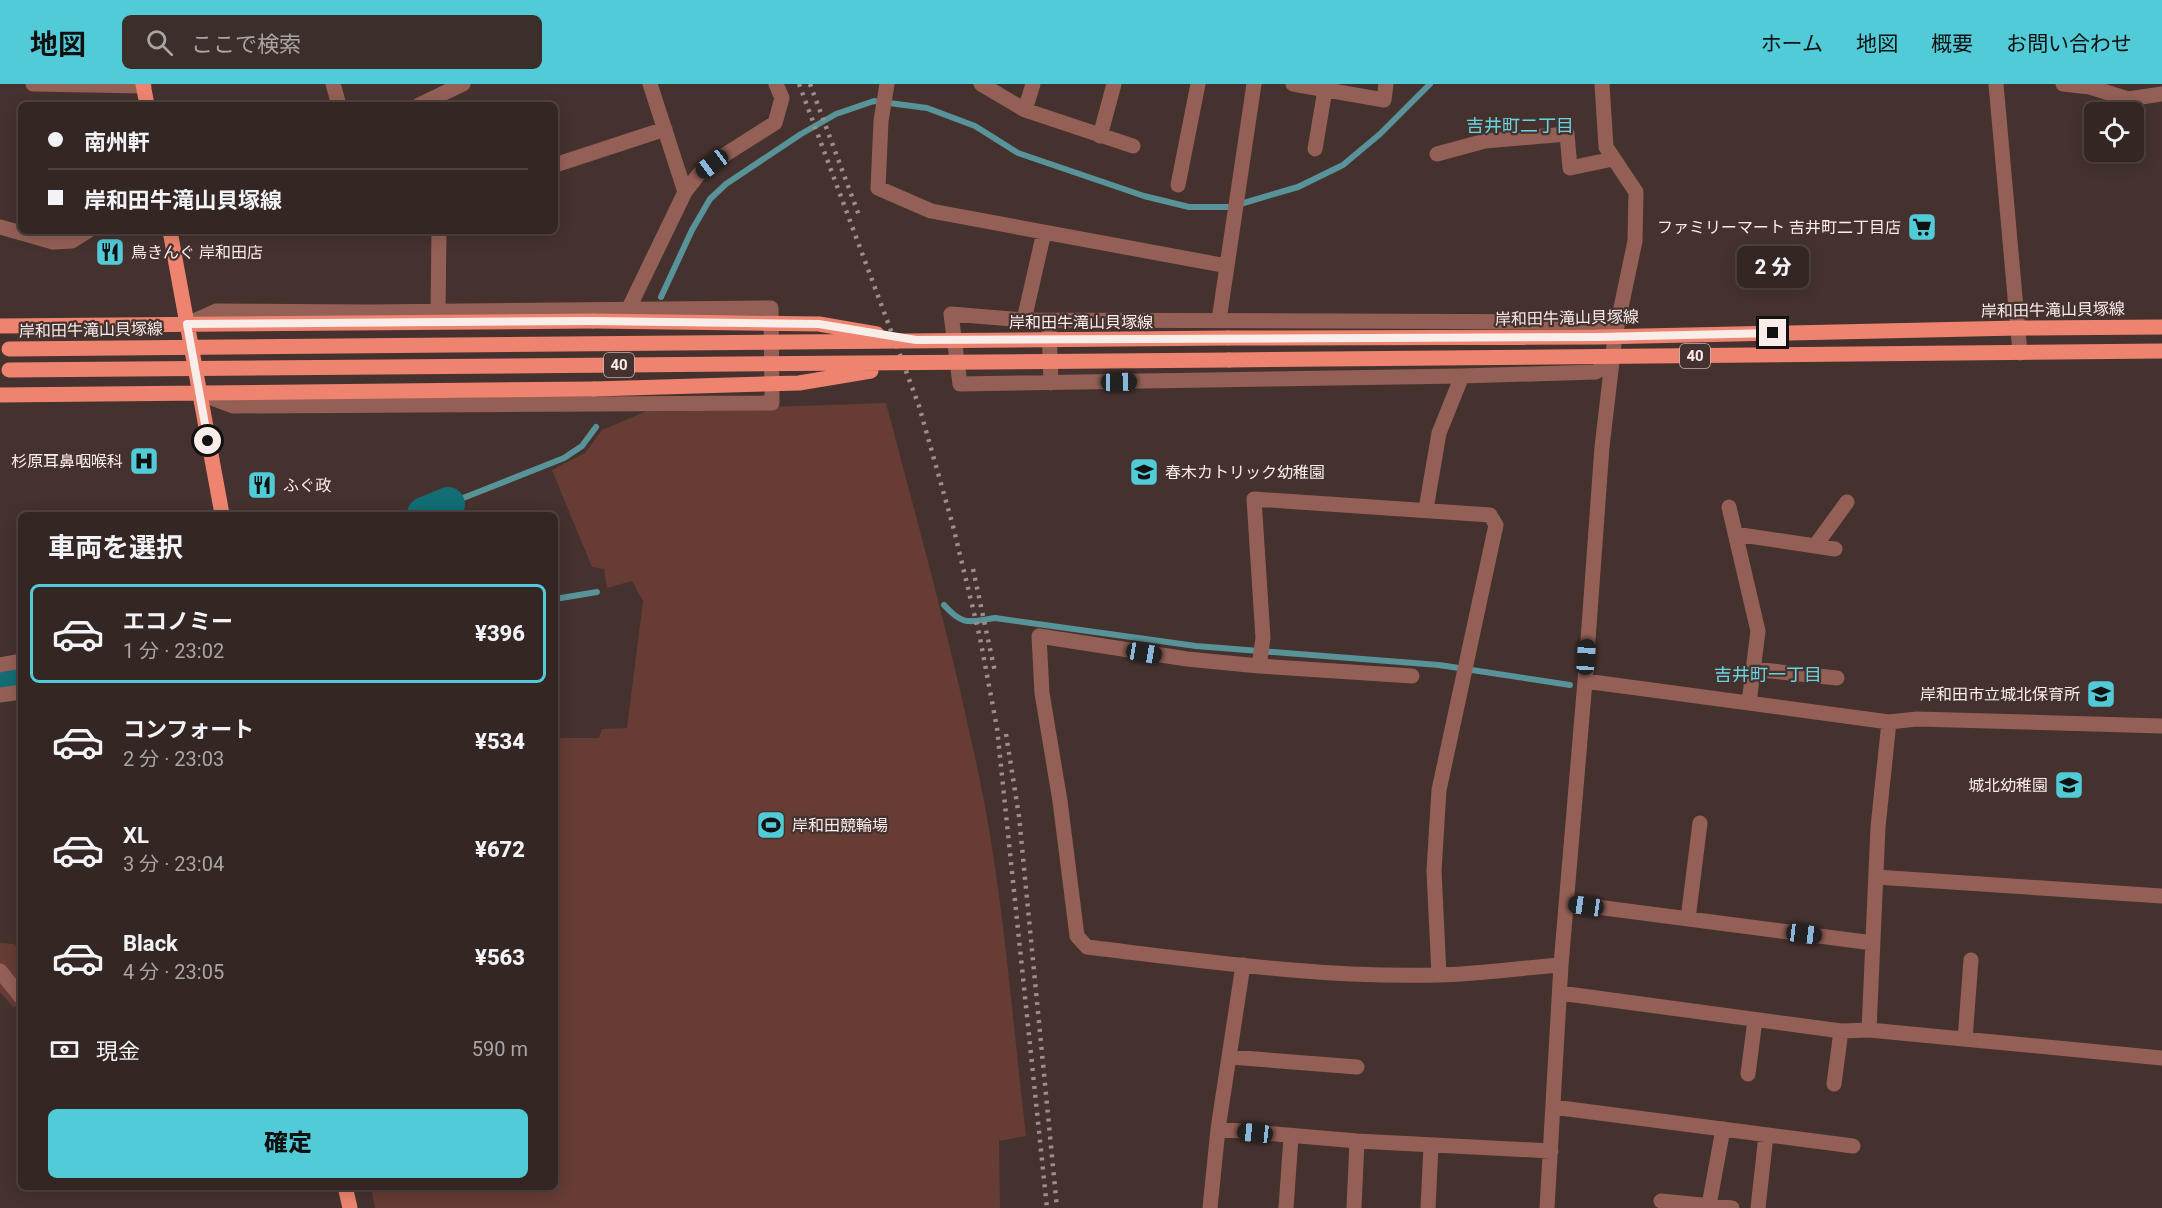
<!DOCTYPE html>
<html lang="ja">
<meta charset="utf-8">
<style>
body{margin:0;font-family:Roboto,"Noto Sans JP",sans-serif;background:#3c2e2a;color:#f1f3f6;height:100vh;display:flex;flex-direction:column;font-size:22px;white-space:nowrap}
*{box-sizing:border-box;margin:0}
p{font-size:20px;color:#a9a5a5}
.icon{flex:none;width:33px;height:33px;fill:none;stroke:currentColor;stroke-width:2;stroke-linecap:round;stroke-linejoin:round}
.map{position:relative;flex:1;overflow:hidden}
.sheet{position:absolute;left:18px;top:428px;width:540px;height:678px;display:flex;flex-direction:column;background:#342622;border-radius:9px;box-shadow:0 3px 15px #0003,0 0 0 2px #4e4340}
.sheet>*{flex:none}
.banner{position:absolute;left:18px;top:18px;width:540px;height:132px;border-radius:9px;box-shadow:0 3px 15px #0003,0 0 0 2px #4e4340;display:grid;align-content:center;height:132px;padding:0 30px;background:#342622}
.tools{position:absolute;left:2084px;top:18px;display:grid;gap:12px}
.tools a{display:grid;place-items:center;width:60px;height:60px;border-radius:9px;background:#342622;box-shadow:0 3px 15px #0003,0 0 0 2px #4e4340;font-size:30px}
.end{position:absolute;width:27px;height:27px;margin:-14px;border:8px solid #f9edea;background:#111;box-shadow:0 0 0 3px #111}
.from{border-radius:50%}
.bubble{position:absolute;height:42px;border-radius:9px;background:#342622;box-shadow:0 3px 15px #0003,0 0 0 2px #4e4340;font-size:20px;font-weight:800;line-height:42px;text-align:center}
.car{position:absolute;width:18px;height:36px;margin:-18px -9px;border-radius:8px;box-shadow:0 0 4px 2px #0007;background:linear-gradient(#222 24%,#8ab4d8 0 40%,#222 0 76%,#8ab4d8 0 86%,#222 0)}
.banner b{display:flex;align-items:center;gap:21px;height:57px;font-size:22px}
.banner b+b{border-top:2px solid #4e4340}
.banner i{width:15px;height:15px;background:#f1f3f6}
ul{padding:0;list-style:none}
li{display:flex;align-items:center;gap:18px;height:99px;margin:0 12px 9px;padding:0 18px;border:3px solid transparent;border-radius:9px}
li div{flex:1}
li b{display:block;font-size:22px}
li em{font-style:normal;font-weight:800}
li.selected{border-color:#52cbd8}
li>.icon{width:54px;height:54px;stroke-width:1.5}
h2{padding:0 30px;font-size:27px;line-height:72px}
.pay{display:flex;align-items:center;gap:15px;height:66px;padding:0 30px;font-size:22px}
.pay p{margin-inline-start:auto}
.cta{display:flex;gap:12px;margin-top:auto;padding:12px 30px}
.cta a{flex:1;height:69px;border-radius:9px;background:#52cbd8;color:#111;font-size:24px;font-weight:800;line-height:69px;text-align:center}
header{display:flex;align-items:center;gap:36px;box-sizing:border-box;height:84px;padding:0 30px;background:#52cbd8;color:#111}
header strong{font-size:28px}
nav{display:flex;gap:33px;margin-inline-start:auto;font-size:21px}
.search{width:420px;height:54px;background:#3c2e2a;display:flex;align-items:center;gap:15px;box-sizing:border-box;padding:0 21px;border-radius:9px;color:#a9a5a5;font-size:22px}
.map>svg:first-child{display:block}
.green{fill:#663c35}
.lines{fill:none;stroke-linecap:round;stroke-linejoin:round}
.stream{stroke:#579398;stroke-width:6}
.river{stroke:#126d75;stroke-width:34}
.minor{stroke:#946056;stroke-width:15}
.major{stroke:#ee8470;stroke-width:15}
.rail{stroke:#9d8e8a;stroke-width:4.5;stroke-dasharray:3 6;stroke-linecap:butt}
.major-bridge{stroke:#ee8470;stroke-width:15}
.route{stroke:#f9edea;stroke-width:8}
.labels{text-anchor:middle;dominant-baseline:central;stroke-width:4.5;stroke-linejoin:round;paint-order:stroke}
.shield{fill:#45322e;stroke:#c3b5b2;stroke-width:1.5}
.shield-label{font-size:15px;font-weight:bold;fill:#f9edea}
.poi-label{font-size:16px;fill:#f9edea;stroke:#45322e;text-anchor:end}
.street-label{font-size:16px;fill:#f9edea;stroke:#45322e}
.neighbourhood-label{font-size:18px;fill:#68d4e0;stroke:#45322e}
</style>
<header>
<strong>地図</strong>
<div class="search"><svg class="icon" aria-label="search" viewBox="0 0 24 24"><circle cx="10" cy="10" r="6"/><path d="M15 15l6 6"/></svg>ここで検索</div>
<nav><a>ホーム</a><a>地図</a><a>概要</a><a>お問い合わせ</a></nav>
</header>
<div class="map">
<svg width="2162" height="1124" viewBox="0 0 2162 1124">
<rect width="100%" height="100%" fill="#45322e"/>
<path class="green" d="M886,319C919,444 954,570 980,697C1004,814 1012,934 1026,1052L999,1057L1000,1124H375L371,1103L555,1102V654H599L602,645L627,644L643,517L632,497L607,504L604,485L592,483L552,386L585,369L602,346L647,327Z
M0,859L14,860L21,867V922L13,923L0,908Z"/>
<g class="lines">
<path class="stream" d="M661,213L692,146L710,115L726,100L801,50L836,30L874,17L927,24L975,42L1018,69L1144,112L1189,123H1230L1298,103L1343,81L1380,50L1430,0
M449,430L448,420L564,374L582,362L596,343
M555,515L597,508
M944,521C963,542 968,538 995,534L1196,562L1439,581L1570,601"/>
<path class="river" d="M424,430L448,420
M0,594L21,590"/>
<path class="minor" d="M33,0L144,2
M333,0L339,21
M650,0L685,108
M887,0L881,37L878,104L931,127L1227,182
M981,0L1025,26L1133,62
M1293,0L1384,16L1386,0
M1996,0L2020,269
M2063,0L2090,3L2128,15L2162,10
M419,21L463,0
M1025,26L1033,0
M1100,52L1114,0
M1315,65L1326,0
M1437,70L1485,57L1567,50L1570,84L1613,75
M555,81L665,45
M1178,101L1198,0
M0,143L53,158L72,157L88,147
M628,226L685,108L699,90L726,70L775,39L782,14L776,0
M438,228L439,147
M1024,236L1044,148
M1219,236L1254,0
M187,240L216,227L369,228L771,224L772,319L233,322L201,310
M1049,242L1051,299
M1614,273L1596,288L1462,292L960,300L951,230L1024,236L1598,238L1615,252
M1729,423L1758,547L1749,619
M1426,425L1439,349L1462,292
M1735,450L1835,465
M1815,462L1847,418
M0,581L21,577
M1259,582L1412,592
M1753,585L1837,594
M1585,597L1889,638
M0,611L21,608
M1876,793L2162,812
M1566,819L1873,859
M1688,835L1700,739
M0,887L21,913
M1439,891L1434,787L1439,706L1496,441L1490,431L1254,415L1263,554L1259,582L1187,575L1039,552L1042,609L1060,717L1077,852L1087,863C1204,877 1321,894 1438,891C1479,890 1520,884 1561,881
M1560,909L1841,947L1869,946L2162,974
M1869,946L1878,743L1889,638L1917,635L2162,642
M1965,955L1971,876
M1230,973L1357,983
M1748,990L1755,936
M1834,1000L1841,947
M1553,1023L1853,1062
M1218,1045L1357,1057L1551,1067
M1661,1117L1732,1124
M1709,1121L1723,1045
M1210,1124L1218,1045L1243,881
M1286,1124L1291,1053
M1354,1124L1357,1057
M1428,1124L1431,1062
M1547,1124L1561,881L1585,597L1602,363L1615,252L1635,157L1636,108L1606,63L1602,0
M1758,1124L1766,1051"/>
<path class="major" d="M143,0L147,21
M170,147L222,430
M0,242L593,237
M1228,254L1598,253L2018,244L2162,243
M1229,276L2162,267
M0,311L594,305
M345,1102L350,1124"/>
<path class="rail" d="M799,0L919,322L953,442L980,554L997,644L1047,1124
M810,0L860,134
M973,485L995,588
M1006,650L1019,732L1057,1124"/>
<path class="major-bridge" d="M593,237L819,240L877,250
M9,265L1228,254
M9,286L1229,276
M594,305L799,299L871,287"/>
</g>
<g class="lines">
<path class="route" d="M208,357L187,240L592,237L819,240L916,256L1598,253L1773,249"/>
</g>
<defs>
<g id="supermarket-square" transform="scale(1.5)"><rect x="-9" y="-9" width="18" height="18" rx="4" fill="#52cbd8" stroke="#45322e"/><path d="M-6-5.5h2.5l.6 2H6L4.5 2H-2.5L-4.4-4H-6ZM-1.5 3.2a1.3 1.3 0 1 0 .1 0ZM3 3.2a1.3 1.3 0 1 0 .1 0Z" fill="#111"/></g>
<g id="restaurant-square" transform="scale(1.5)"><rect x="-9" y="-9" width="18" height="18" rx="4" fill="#52cbd8" stroke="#45322e"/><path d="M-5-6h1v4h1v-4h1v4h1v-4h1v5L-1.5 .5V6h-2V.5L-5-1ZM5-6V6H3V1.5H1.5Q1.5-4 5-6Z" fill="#111"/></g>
<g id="hospital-square" transform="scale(1.5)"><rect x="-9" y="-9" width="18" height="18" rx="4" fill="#52cbd8" stroke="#45322e"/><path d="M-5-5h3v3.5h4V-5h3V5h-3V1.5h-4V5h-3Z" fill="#111"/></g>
<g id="school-square" transform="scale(1.5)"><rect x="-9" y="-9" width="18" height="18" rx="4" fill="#52cbd8" stroke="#45322e"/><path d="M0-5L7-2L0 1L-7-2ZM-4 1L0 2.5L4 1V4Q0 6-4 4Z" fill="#111"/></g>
<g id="stadium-square" transform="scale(1.5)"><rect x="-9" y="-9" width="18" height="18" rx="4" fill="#52cbd8" stroke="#45322e"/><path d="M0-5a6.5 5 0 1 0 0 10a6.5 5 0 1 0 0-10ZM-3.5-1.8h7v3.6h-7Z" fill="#111"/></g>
</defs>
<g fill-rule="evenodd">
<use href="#supermarket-square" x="1922" y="143"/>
<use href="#restaurant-square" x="110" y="168"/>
<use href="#hospital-square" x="144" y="377"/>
<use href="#school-square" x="1144" y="388"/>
<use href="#restaurant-square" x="262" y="401"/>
<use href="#school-square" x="2101" y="610"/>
<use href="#school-square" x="2069" y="701"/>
<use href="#stadium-square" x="771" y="741"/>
</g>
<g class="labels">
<g class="shield">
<rect x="1680" y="260" width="30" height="24" rx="4.5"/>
<rect x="604" y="269" width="30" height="24" rx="4.5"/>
</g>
<g class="shield-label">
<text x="1695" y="272">40</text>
<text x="619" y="281">40</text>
</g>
<g class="poi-label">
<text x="1901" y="143">ファミリーマート 吉井町二丁目店</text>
<text x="131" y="168" text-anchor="start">鳥きんぐ 岸和田店</text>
<text x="123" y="377">杉原耳鼻咽喉科</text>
<text x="1165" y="388" text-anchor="start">春木カトリック幼稚園</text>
<text x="283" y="401" text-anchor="start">ふぐ政</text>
<text x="2080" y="610">岸和田市立城北保育所</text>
<text x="2048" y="701">城北幼稚園</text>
<text x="792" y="741" text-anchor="start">岸和田競輪場</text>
</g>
<g class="street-label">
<text transform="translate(2053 226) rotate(-1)">岸和田牛滝山貝塚線</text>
<text transform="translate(1567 234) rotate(-1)">岸和田牛滝山貝塚線</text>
<text x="1081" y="238">岸和田牛滝山貝塚線</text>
<text transform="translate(91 246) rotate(-1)">岸和田牛滝山貝塚線</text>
</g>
<g class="neighbourhood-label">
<text x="1520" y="41">吉井町二丁目</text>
<text x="1768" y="590">吉井町一丁目</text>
</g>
</g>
</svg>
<div class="tools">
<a><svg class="icon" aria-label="locate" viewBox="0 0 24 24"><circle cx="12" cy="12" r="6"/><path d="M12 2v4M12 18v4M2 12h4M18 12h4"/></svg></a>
</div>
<i class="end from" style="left:208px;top:357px"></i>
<i class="end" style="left:1773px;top:249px"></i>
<div class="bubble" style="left:1737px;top:162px;width:72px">2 分</div>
<i class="car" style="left:712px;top:80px;rotate:233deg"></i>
<i class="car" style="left:1119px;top:298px;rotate:89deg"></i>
<i class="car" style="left:1144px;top:569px;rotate:99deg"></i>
<i class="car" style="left:1586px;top:573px;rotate:4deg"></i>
<i class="car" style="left:1586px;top:822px;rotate:278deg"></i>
<i class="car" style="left:1804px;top:850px;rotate:97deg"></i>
<i class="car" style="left:1255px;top:1049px;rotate:276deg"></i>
<div class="banner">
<b><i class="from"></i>南州軒</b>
<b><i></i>岸和田牛滝山貝塚線</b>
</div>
<section class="sheet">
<h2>車両を選択</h2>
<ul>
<li class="selected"><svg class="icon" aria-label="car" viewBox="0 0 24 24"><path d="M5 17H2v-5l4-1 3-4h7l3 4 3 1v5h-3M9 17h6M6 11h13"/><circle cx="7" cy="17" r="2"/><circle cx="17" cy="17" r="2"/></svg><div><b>エコノミー</b><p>1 分 · 23:02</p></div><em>¥396</em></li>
<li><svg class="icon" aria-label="car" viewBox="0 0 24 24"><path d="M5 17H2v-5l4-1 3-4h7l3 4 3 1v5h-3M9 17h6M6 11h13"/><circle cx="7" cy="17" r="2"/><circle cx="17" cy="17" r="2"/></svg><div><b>コンフォート</b><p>2 分 · 23:03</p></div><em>¥534</em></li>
<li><svg class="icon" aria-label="car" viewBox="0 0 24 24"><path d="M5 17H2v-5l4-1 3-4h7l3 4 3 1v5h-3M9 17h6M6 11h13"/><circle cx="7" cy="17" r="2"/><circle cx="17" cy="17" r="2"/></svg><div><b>XL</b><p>3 分 · 23:04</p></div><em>¥672</em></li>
<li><svg class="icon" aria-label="car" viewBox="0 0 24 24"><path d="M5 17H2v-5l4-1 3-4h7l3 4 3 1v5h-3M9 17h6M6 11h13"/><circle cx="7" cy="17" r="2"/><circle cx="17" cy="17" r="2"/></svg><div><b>Black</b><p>4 分 · 23:05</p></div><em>¥563</em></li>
</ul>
<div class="pay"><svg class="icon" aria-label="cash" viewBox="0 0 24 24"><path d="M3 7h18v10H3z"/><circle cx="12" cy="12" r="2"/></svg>現金<p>590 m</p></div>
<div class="cta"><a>確定</a></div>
</section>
</div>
